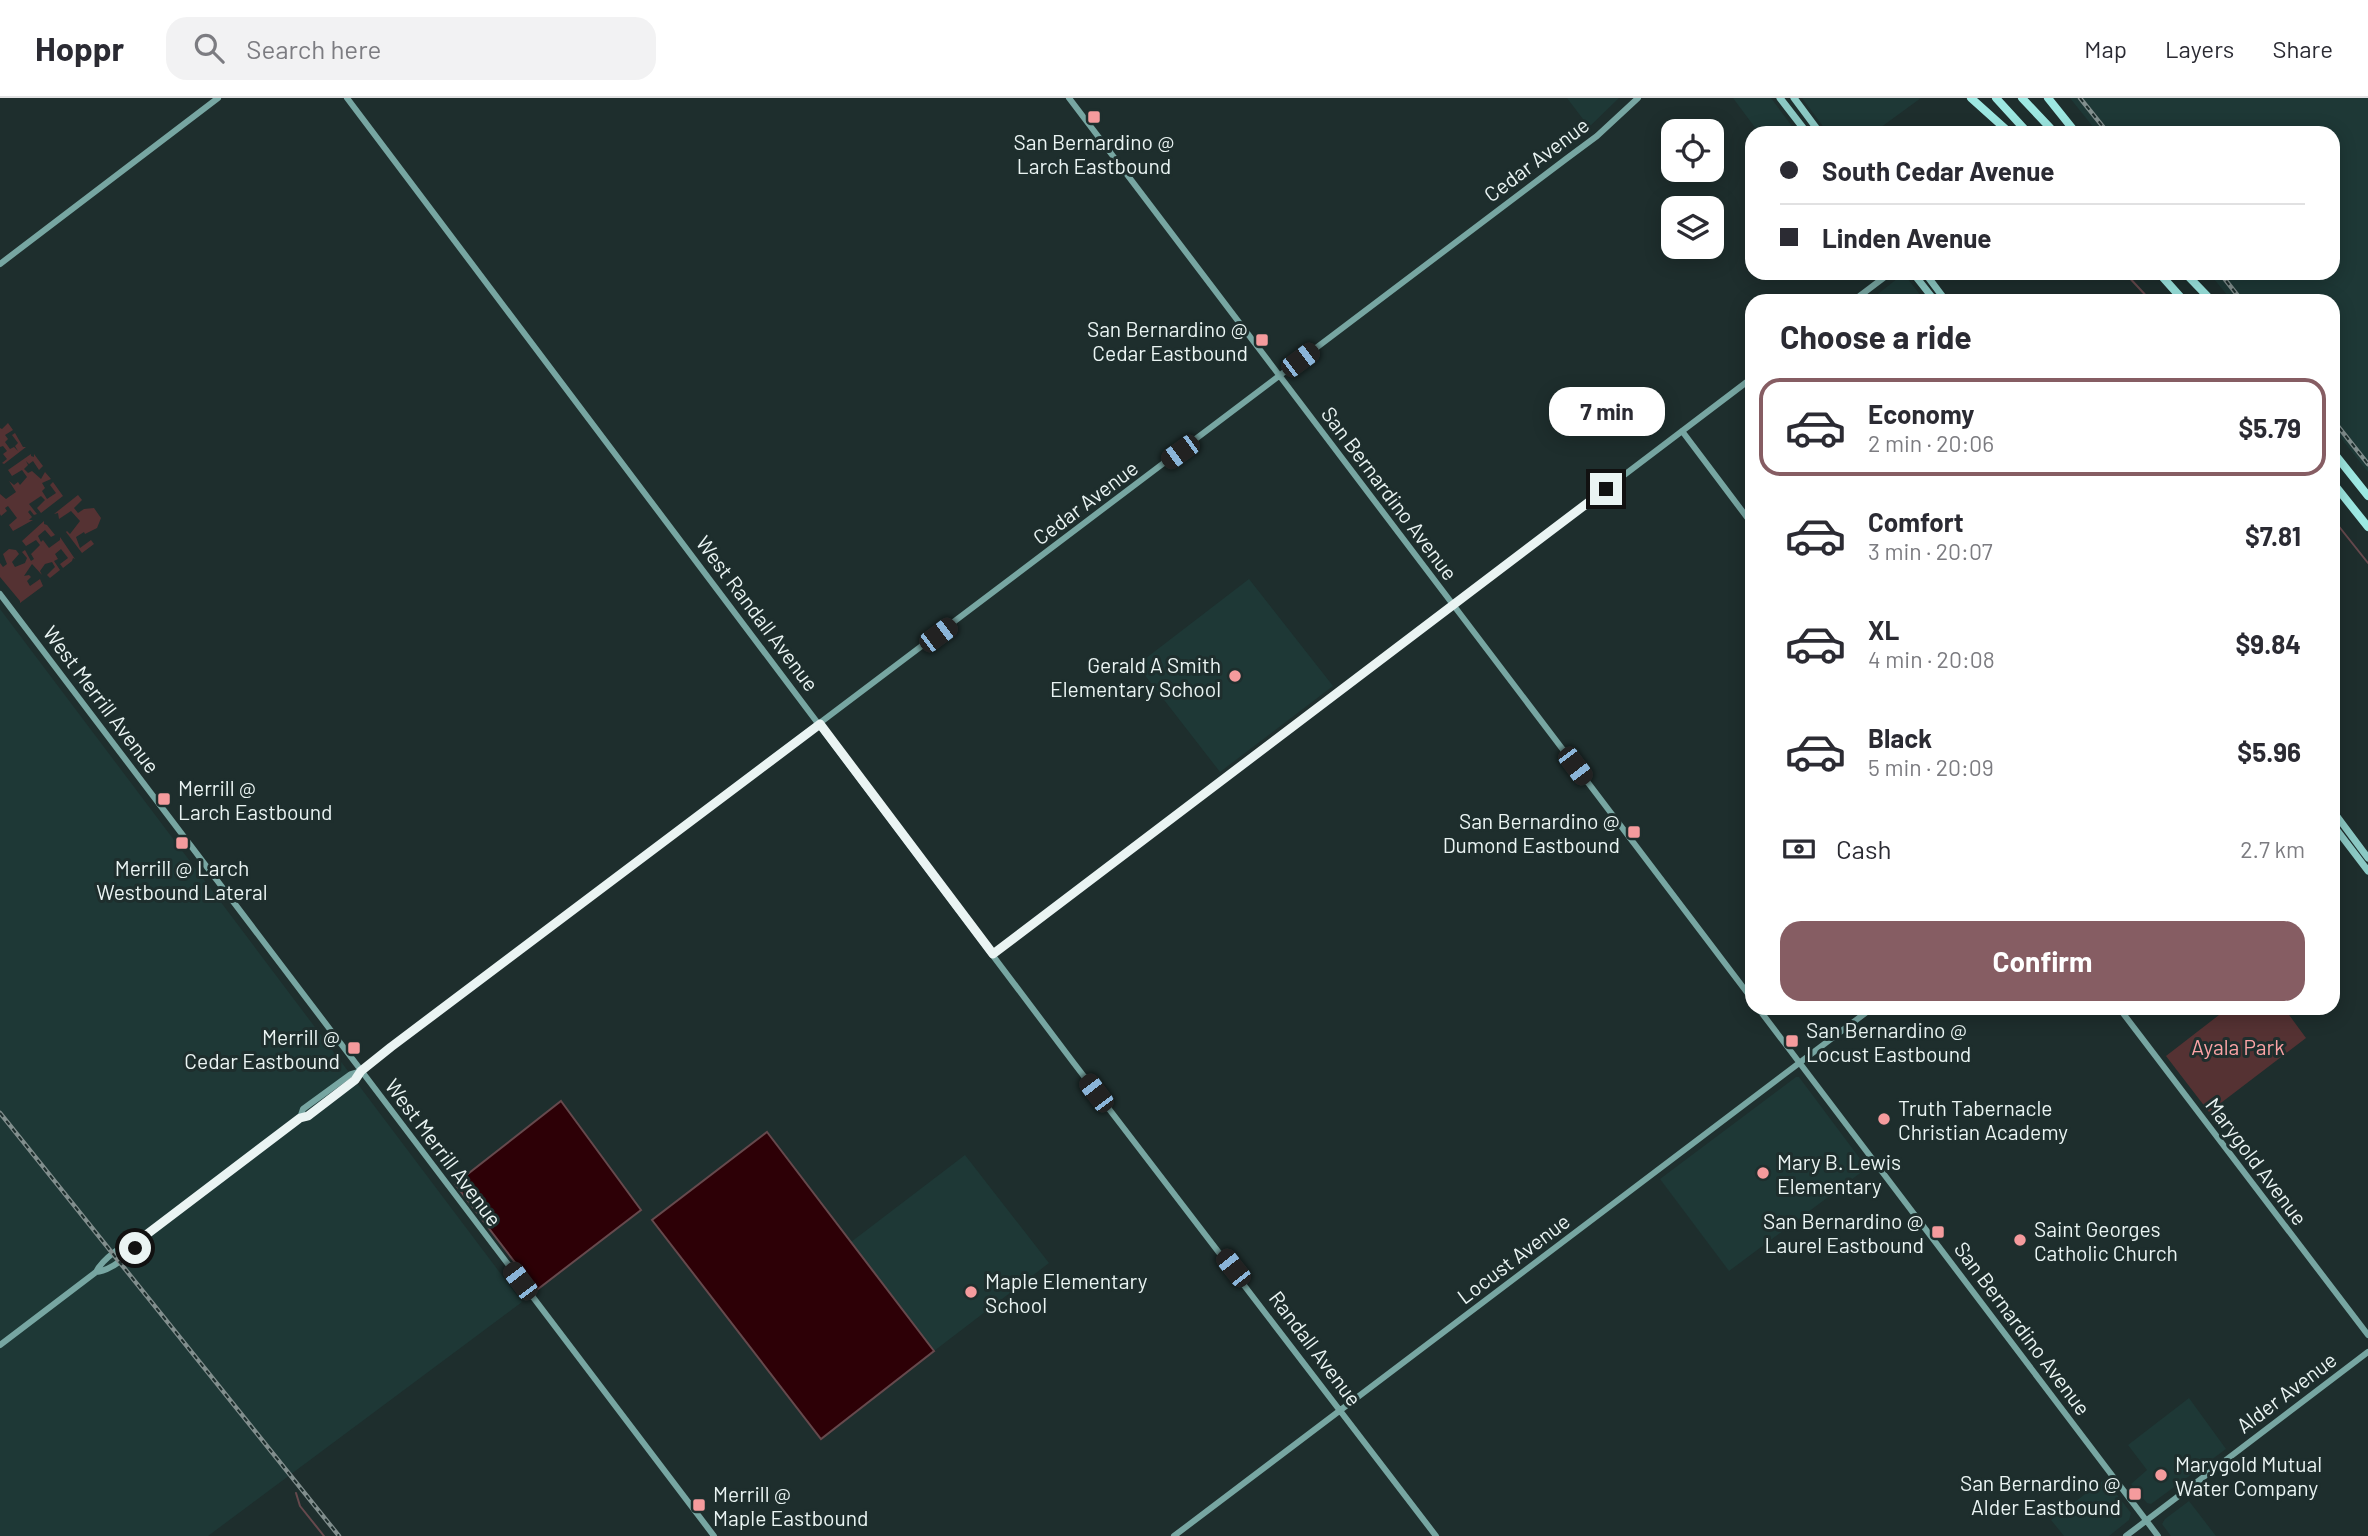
<!DOCTYPE html>
<meta charset="utf-8">
<style>
body{margin:0;font-family:Barlow,sans-serif;background:#f2f2f3;color:#2b2b33;height:100vh;display:flex;flex-direction:column;font-size:26px;white-space:nowrap}
*{box-sizing:border-box;margin:0}
p{font-size:23px;color:#7c7c81}
.icon{flex:none;width:38px;height:38px;fill:none;stroke:currentColor;stroke-width:2;stroke-linecap:round;stroke-linejoin:round}
.map{position:relative;flex:1;overflow:hidden}
.sheet{position:absolute;left:1745px;top:196px;width:595px;height:721px;display:flex;flex-direction:column;background:#fff;border-radius:21px;box-shadow:0 4px 18px #0003}
.sheet>*{flex:none}
.hud{position:absolute;left:1745px;top:28px;width:595px;height:154px;border-radius:21px;box-shadow:0 4px 18px #0003;display:grid;align-content:center;height:154px;padding:0 35px;background:#fff}
.controls{position:absolute;left:1661px;top:21px;display:grid;gap:14px}
.controls a{display:grid;place-items:center;width:63px;height:63px;border-radius:14px;background:#fff;box-shadow:0 4px 18px #0003;font-size:35px}
.end{position:absolute;width:32px;height:32px;margin:-16px;border:9px solid #eaf4f3;background:#111;box-shadow:0 0 0 4px #111}
.from{border-radius:50%}
.bubble{position:absolute;height:49px;border-radius:21px;background:#fff;box-shadow:0 4px 18px #0003;font-size:23px;font-weight:700;line-height:49px;text-align:center}
.car{position:absolute;width:21px;height:42px;margin:-21px -10px;border-radius:9px;box-shadow:0 0 5px 2px #0007;background:linear-gradient(#222 24%,#8ab4d8 0 40%,#222 0 76%,#8ab4d8 0 86%,#222 0)}
.hud b{display:flex;align-items:center;gap:24px;height:66px;font-size:26px}
.hud b+b{border-top:2px solid #e1e1e2}
.hud i{width:18px;height:18px;background:#2b2b33}
ul{padding:0;list-style:none}
li{display:flex;align-items:center;gap:21px;height:98px;margin:0 14px 10px;padding:0 21px;border:4px solid transparent;border-radius:21px}
li div{flex:1}
li b{display:block;font-size:26px}
li em{font-style:normal;font-weight:700}
li.current{border-color:#865d63}
li>.icon{width:63px;height:63px;stroke-width:1.5}
h2{padding:0 35px;font-size:32px;line-height:84px}
.pay{display:flex;align-items:center;gap:18px;height:77px;padding:0 35px;font-size:26px}
.pay p{margin-inline-start:auto}
.action{display:flex;gap:14px;margin-top:auto;padding:14px 35px}
.action a{flex:1;height:80px;border-radius:21px;background:#865d63;color:#fff;font-size:28px;font-weight:700;line-height:80px;text-align:center}
header{display:flex;align-items:center;gap:42px;box-sizing:border-box;height:98px;padding:0 35px;background:#fff;border-bottom:2px solid #e1e1e2}
header strong{font-size:33px}
nav{display:flex;gap:38px;margin-inline-start:auto;font-size:24px}
.search{width:490px;height:63px;background:#f2f2f3;display:flex;align-items:center;gap:18px;box-sizing:border-box;padding:0 24px;border-radius:21px;color:#7c7c81;font-size:26px}
.map>svg:first-child{display:block}
.built{fill:#1e3836}
.green{fill:#553233}
.water{fill:#2d0006;stroke:#66494d;stroke-width:2}
.lines{fill:none;stroke-linecap:round;stroke-linejoin:round}
.stream{stroke:#66494d;stroke-width:2}
.secondary{stroke:#77a6a2;stroke-width:6}
.primary{stroke:#8bc9c4;stroke-width:7}
.highway{stroke:#9de8e2;stroke-width:8}
.rail-casing{stroke:#818e8d;stroke-width:4.5}
.rail{stroke:#1e2e2d;stroke-width:2;stroke-dasharray:5;stroke-linecap:butt}
.route{stroke:#eaf4f3;stroke-width:9}
.poi-dot{fill:#f59b9d;stroke:#1e2e2d;stroke-width:2.5}
.labels{text-anchor:middle;dominant-baseline:central;stroke-width:6;stroke-linejoin:round;paint-order:stroke}
.poi-label{font-size:21px;fill:#eaf4f3;stroke:#1e2e2d;text-anchor:start}
.street-label{font-size:21px;fill:#eaf4f3;stroke:#1e2e2d}
.park-label{font-size:21px;fill:#fba3a5;stroke:#1e2e2d}
</style>
<header>
<strong>Hoppr</strong>
<div class="search"><svg class="icon" aria-label="search" viewBox="0 0 24 24"><circle cx="10" cy="10" r="6"/><path d="M15 15l6 6"/></svg>Search here</div>
<nav><a>Map</a><a>Layers</a><a>Share</a></nav>
</header>
<div class="map">
<svg width="2368" height="1438" viewBox="0 0 2368 1438">
<rect width="100%" height="100%" fill="#1e2e2d"/>
<path class="built" d="M1567,0H1619L1589,29Z
M1733,0H1771L1797,35H1759Z
M1802,0H1921L1873,35H1828Z
M2070,0H2368V374L2333,330V203H2232L2209,175H2333V35H2098Z
M1902,177L1907,180L1925,203H1877L1874,199Z
M1249,481L1333,588L1220,674L1137,567Z
M0,511L522,1204L208,1438H0Z
M1796,979H1799L1867,1070L1729,1173L1660,1081Z
M965,1057L1049,1165L934,1253L851,1144Z
M2189,1300L2226,1351L2151,1406L2147,1405L2131,1386L2147,1372L2128,1347Z
M2105,1381L2131,1415L2129,1422L2109,1438H2064L2051,1422Z
M2189,1403L2216,1438H2171L2162,1426L2165,1421Z"/>
<path class="green" d="M8,325L13,332L5,337L8,341L5,344L10,351L14,349L18,353L15,348L18,345L12,337L15,335L23,349H26L4,366L2,365L7,361L3,356L7,353L3,348L0,349V330L2,331Z
M31,356V358L34,359V356L43,368L39,372L33,363L29,366L26,363L28,367L24,371L28,375L32,373L41,381L45,374L51,381L42,385L45,390L42,393L47,401L56,395L50,387L53,384L63,398L41,415L37,410L45,402L41,398L29,406L37,416L34,417L30,412L28,414L32,419L29,422H33L13,433L9,427L17,420L8,408L5,410L7,413L1,418L0,416V396L6,401L16,394L9,383L14,387L18,384L20,387L27,379L22,372L12,378L8,372Z
M78,397L82,402L74,410L78,415L84,411L94,410L101,420L97,430L85,436L84,434L76,439L80,450L91,442L94,446L82,455L66,434L67,433L70,436L80,423L71,413L59,421L58,415L54,416Z
M44,423V426L47,427L55,437L51,439L45,432L38,438L41,444L43,442L49,450L60,442V439L75,461L73,460L72,463L63,470L60,466L68,460L61,451L55,456L58,461L54,463L60,472L50,480L47,477L55,469L52,464L45,466L40,473L42,477L32,466L24,478L29,477L31,479L27,483L30,488L40,481L43,488L20,505V503L0,479V465L3,469L7,466L3,456L9,451L16,452L19,456L12,464L15,469L25,465L27,460L22,454L25,452L31,463L34,461L31,456L40,447L36,442L26,448L22,443Z
M2228,910H2284L2306,940L2209,1014L2166,958Z"/>
<path class="water" d="M561,1003L641,1112L538,1191L533,1188L455,1086Z
M767,1034L934,1253L821,1341L652,1122Z"/>
<g class="lines">
<path class="stream" d="M2125,175L2151,203
M2333,421L2368,465
M296,1395L300,1408L324,1438"/>
<path class="secondary" d="M347,0L1073,964L1436,1438
M1069,0L1752,901
M0,166L218,0
M1853,203L1890,175
M1682,333L1752,426
M0,496L714,1438
M993,856L1752,280
M1758,910L2158,1438
M2119,910L2368,1237
M300,1020L303,1011L351,976L361,973
M96,1174C102,1162 124,1144 138,1143
M0,1247L96,1174C110,1173 133,1156 138,1143L300,1020L308,1019L355,982L361,973L391,949L1566,61L1597,38L1638,0
M1174,1438L1872,910
M2126,1438L2368,1254"/>
<path class="primary" d="M1780,0L1807,35
M1794,0L1820,35
M1913,175L1935,203
M1925,175L1946,203
M2333,713L2368,760
M2333,727L2368,773"/>
<path class="highway" d="M1971,0L2010,35
M1996,0L2028,35
M2022,0L2055,35
M2048,0L2076,35
M2159,175L2184,203
M2185,175L2212,203
M2333,354L2368,398
M2333,385L2368,429"/>
<g class="rail-casing">
<path id="rail" d="M2080,0L2108,35
M2220,175L2242,203
M2333,322L2368,366
M0,1015L339,1438"/>
</g>
<use href="#rail" class="rail"/>
</g>
<g class="lines">
<path class="route" d="M135,1150L138,1143L300,1020L308,1018L355,982L361,973L391,949L820,626L993,856L1606,391"/>
</g>
<g class="poi-dot">
<rect x="1087" y="12" width="14" height="14" rx="3.5"/>
<rect x="1255" y="235" width="14" height="14" rx="3.5"/>
<circle cx="1235" cy="578" r="7"/>
<rect x="157" y="694" width="14" height="14" rx="3.5"/>
<rect x="1627" y="727" width="14" height="14" rx="3.5"/>
<rect x="175" y="738" width="14" height="14" rx="3.5"/>
<rect x="1785" y="936" width="14" height="14" rx="3.5"/>
<rect x="347" y="943" width="14" height="14" rx="3.5"/>
<circle cx="1884" cy="1021" r="7"/>
<circle cx="1763" cy="1075" r="7"/>
<rect x="1931" y="1127" width="14" height="14" rx="3.5"/>
<circle cx="2020" cy="1142" r="7"/>
<circle cx="971" cy="1194" r="7"/>
<circle cx="2161" cy="1377" r="7"/>
<rect x="2128" y="1389" width="14" height="14" rx="3.5"/>
<rect x="692" y="1400" width="14" height="14" rx="3.5"/>
</g>
<g class="labels">
<g class="poi-label">
<text x="1094" y="43" text-anchor="middle">San Bernardino @<tspan x="1094" dy="24">Larch Eastbound</tspan></text>
<text x="1248" y="230" text-anchor="end">San Bernardino @<tspan x="1248" dy="24">Cedar Eastbound</tspan></text>
<text x="1221" y="566" text-anchor="end">Gerald A Smith<tspan x="1221" dy="24">Elementary School</tspan></text>
<text x="178" y="689">Merrill @<tspan x="178" dy="24">Larch Eastbound</tspan></text>
<text x="1620" y="722" text-anchor="end">San Bernardino @<tspan x="1620" dy="24">Dumond Eastbound</tspan></text>
<text x="182" y="769" text-anchor="middle">Merrill @ Larch<tspan x="182" dy="24">Westbound Lateral</tspan></text>
<text x="1806" y="931">San Bernardino @<tspan x="1806" dy="24">Locust Eastbound</tspan></text>
<text x="340" y="938" text-anchor="end">Merrill @<tspan x="340" dy="24">Cedar Eastbound</tspan></text>
<text x="1898" y="1009">Truth Tabernacle<tspan x="1898" dy="24">Christian Academy</tspan></text>
<text x="1777" y="1063">Mary B. Lewis<tspan x="1777" dy="24">Elementary</tspan></text>
<text x="1924" y="1122" text-anchor="end">San Bernardino @<tspan x="1924" dy="24">Laurel Eastbound</tspan></text>
<text x="2034" y="1130">Saint Georges<tspan x="2034" dy="24">Catholic Church</tspan></text>
<text x="985" y="1182">Maple Elementary<tspan x="985" dy="24">School</tspan></text>
<text x="2175" y="1365">Marygold Mutual<tspan x="2175" dy="24">Water Company</tspan></text>
<text x="2121" y="1384" text-anchor="end">San Bernardino @<tspan x="2121" dy="24">Alder Eastbound</tspan></text>
<text x="713" y="1395">Merrill @<tspan x="713" dy="24">Maple Eastbound</tspan></text>
</g>
<g class="street-label">
<text transform="translate(1536 61) rotate(-37)">Cedar Avenue</text>
<text transform="translate(1390 395) rotate(53)">San Bernardino Avenue</text>
<text transform="translate(1085 404) rotate(-37)">Cedar Avenue</text>
<text transform="translate(758 515) rotate(53)">West Randall Avenue</text>
<text transform="translate(102 601) rotate(53)">West Merrill Avenue</text>
<text transform="translate(444 1054) rotate(53)">West Merrill Avenue</text>
<text transform="translate(2257 1063) rotate(53)">Marygold Avenue</text>
<text transform="translate(1513 1160) rotate(-37)">Locust Avenue</text>
<text transform="translate(2023 1230) rotate(53)">San Bernardino Avenue</text>
<text transform="translate(1316 1250) rotate(53)">Randall Avenue</text>
<text transform="translate(2286 1294) rotate(-37)">Alder Avenue</text>
</g>
<g class="park-label">
<text x="2238" y="948">Ayala Park</text>
</g>
</g>
</svg>
<div class="controls">
<a><svg class="icon" aria-label="locate" viewBox="0 0 24 24"><circle cx="12" cy="12" r="6"/><path d="M12 2v4M12 18v4M2 12h4M18 12h4"/></svg></a>
<a><svg class="icon" aria-label="layers" viewBox="0 0 24 24"><path d="M12 4l9 5-9 5-9-5zM3 14l9 5 9-5"/></svg></a>
</div>
<i class="end from" style="left:135px;top:1150px"></i>
<i class="end" style="left:1606px;top:391px"></i>
<div class="bubble" style="left:1549px;top:289px;width:116px">7 min</div>
<i class="car" style="left:1300px;top:262px;rotate:53deg"></i>
<i class="car" style="left:1180px;top:354px;rotate:234deg"></i>
<i class="car" style="left:938px;top:537px;rotate:53deg"></i>
<i class="car" style="left:1575px;top:668px;rotate:143deg"></i>
<i class="car" style="left:1096px;top:995px;rotate:323deg"></i>
<i class="car" style="left:1233px;top:1170px;rotate:322deg"></i>
<i class="car" style="left:520px;top:1183px;rotate:323deg"></i>
<div class="hud">
<b><i class="from"></i>South Cedar Avenue</b>
<b><i></i>Linden Avenue</b>
</div>
<section class="sheet">
<h2>Choose a ride</h2>
<ul>
<li class="current"><svg class="icon" aria-label="car" viewBox="0 0 24 24"><path d="M5 17H2v-5l4-1 3-4h7l3 4 3 1v5h-3M9 17h6M6 11h13"/><circle cx="7" cy="17" r="2"/><circle cx="17" cy="17" r="2"/></svg><div><b>Economy</b><p>2 min · 20:06</p></div><em>$5.79</em></li>
<li><svg class="icon" aria-label="car" viewBox="0 0 24 24"><path d="M5 17H2v-5l4-1 3-4h7l3 4 3 1v5h-3M9 17h6M6 11h13"/><circle cx="7" cy="17" r="2"/><circle cx="17" cy="17" r="2"/></svg><div><b>Comfort</b><p>3 min · 20:07</p></div><em>$7.81</em></li>
<li><svg class="icon" aria-label="car" viewBox="0 0 24 24"><path d="M5 17H2v-5l4-1 3-4h7l3 4 3 1v5h-3M9 17h6M6 11h13"/><circle cx="7" cy="17" r="2"/><circle cx="17" cy="17" r="2"/></svg><div><b>XL</b><p>4 min · 20:08</p></div><em>$9.84</em></li>
<li><svg class="icon" aria-label="car" viewBox="0 0 24 24"><path d="M5 17H2v-5l4-1 3-4h7l3 4 3 1v5h-3M9 17h6M6 11h13"/><circle cx="7" cy="17" r="2"/><circle cx="17" cy="17" r="2"/></svg><div><b>Black</b><p>5 min · 20:09</p></div><em>$5.96</em></li>
</ul>
<div class="pay"><svg class="icon" aria-label="cash" viewBox="0 0 24 24"><path d="M3 7h18v10H3z"/><circle cx="12" cy="12" r="2"/></svg>Cash<p>2.7 km</p></div>
<div class="action"><a>Confirm</a></div>
</section>
</div>
